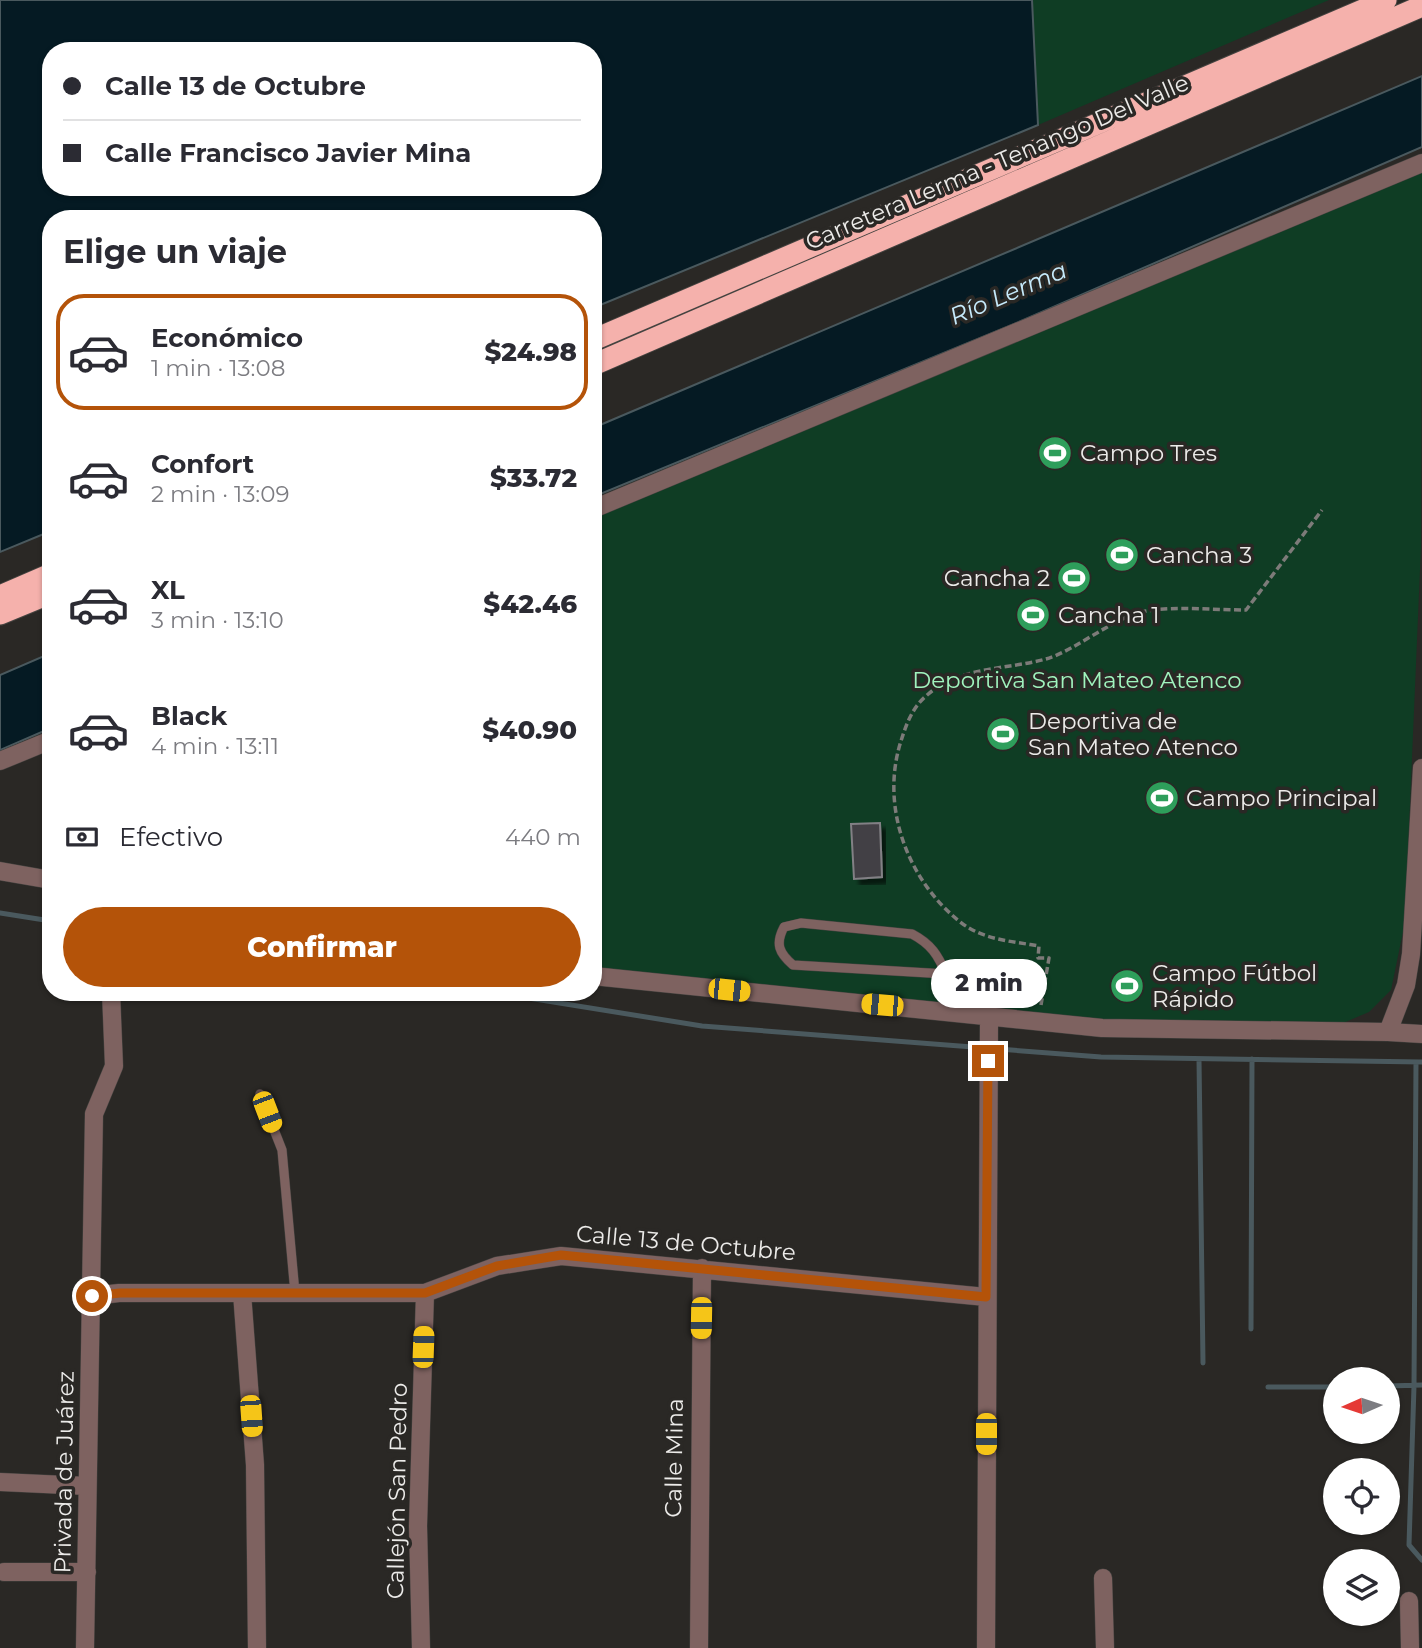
<!DOCTYPE html>
<html lang="es">
<meta charset="utf-8">
<style>
body{margin:0;font-family:Montserrat,sans-serif;background:#f7f7f7;color:#2b2b33;height:100vh;display:flex;flex-direction:column;font-size:26px;white-space:nowrap}
*{box-sizing:border-box;margin:0}
p{font-size:23px;color:#7c7c81}
.icon{flex:none;width:38px;height:38px;fill:none;stroke:currentColor;stroke-width:2;stroke-linecap:round;stroke-linejoin:round}
.map{position:relative;flex:1;overflow:hidden}
.sheet{position:absolute;left:42px;top:210px;width:560px;height:791px;display:flex;flex-direction:column;background:#fff;border-radius:28px;box-shadow:0 2px 5px #0004}
.sheet>*{flex:none}
.guide{position:absolute;left:42px;top:42px;width:560px;height:154px;border-radius:28px;box-shadow:0 2px 5px #0004;display:grid;align-content:center;height:154px;padding:0 21px;background:#fff}
.needle{width:46px;rotate:267deg}
.tools{position:absolute;left:1323px;top:1367px;display:grid;gap:14px}
.tools a{display:grid;place-items:center;width:77px;height:77px;border-radius:50%;background:#fff;box-shadow:0 2px 5px #0004;font-size:35px}
.end{position:absolute;width:32px;height:32px;margin:-16px;border:9px solid #b45309;background:#fff;box-shadow:0 0 0 4px #fff}
.from{border-radius:50%}
.bubble{position:absolute;height:49px;border-radius:24px;background:#fff;box-shadow:0 2px 5px #0004;font-size:23px;font-weight:800;line-height:49px;text-align:center}
.car{position:absolute;width:21px;height:42px;margin:-21px -10px;border-radius:9px;box-shadow:0 0 5px 2px #0007;background:linear-gradient(#f5c518 24%,#345 0 40%,#f5c518 0 76%,#345 0 86%,#f5c518 0)}
.guide b{display:flex;align-items:center;gap:24px;height:66px;font-size:26px}
.guide b+b{border-top:2px solid #e1e1e2}
.guide i{width:18px;height:18px;background:#2b2b33}
ul{padding:0;list-style:none}
li{display:flex;align-items:center;gap:21px;height:116px;margin:0 14px 10px;padding:0 7px;border:4px solid transparent;border-radius:28px}
li div{flex:1}
li b{display:block;font-size:26px}
li em{font-style:normal;font-weight:800}
li.active{border-color:#b45309}
li>.icon{width:63px;height:63px;stroke-width:1.5}
h2{padding:0 21px;font-size:32px;line-height:84px}
.pay{display:flex;align-items:center;gap:18px;height:77px;padding:0 21px;font-size:26px}
.pay p{margin-inline-start:auto}
.primary-button{display:flex;gap:14px;margin-top:auto;padding:14px 21px}
.primary-button a{flex:1;height:80px;border-radius:42px;background:#b45309;color:#fff;font-size:28px;font-weight:800;line-height:80px;text-align:center}
.map>svg:first-child{display:block}
.green{fill:#0f3d24}
.water{fill:#051a23;stroke:#4a595e;stroke-width:2;fill-rule:evenodd}
.lines{fill:none;stroke-linecap:round;stroke-linejoin:round}
.stream{stroke:#4a595e;stroke-width:5}
.building{fill:#434145;stroke:#828085;stroke-width:2;filter:url(#shadow)}
.lane-casing{stroke:#454340;stroke-width:10}
.street-casing{stroke:#454340;stroke-width:19}
.highway-casing{stroke:#454340;stroke-width:23}
.path{stroke:#7d7b79;stroke-width:3.5;stroke-dasharray:7 3.5;stroke-linecap:butt}
.lane{stroke:#7e6260;stroke-width:9}
.street{stroke:#7e6260;stroke-width:18}
.highway{stroke:#f5b1ac;stroke-width:21}
.route{stroke:#b45309;stroke-width:9}
.labels{text-anchor:middle;dominant-baseline:central;stroke-width:7;stroke-linejoin:round;paint-order:stroke}
.street-label{font-size:23px;fill:#ecebe9;stroke:#2a2825}
.poi-label{font-size:23px;fill:#ecebe9;stroke:#2a2825;text-anchor:start}
.park-label{font-size:23px;fill:#a0f4be;stroke:#2a2825}
.water-label{font-size:24px;font-style:italic;fill:#c6eafb;stroke:#2a2825}
</style>
<div class="map">
<svg width="1422" height="1648" viewBox="0 0 1422 1648">
<defs>
<filter id="shadow"><feDropShadow dx="6" dy="6" stdDeviation="2" flood-color="#0009"/></filter>
</defs>
<rect width="100%" height="100%" fill="#2a2825"/>
<path class="green" d="M1032,0H1329L1038,125Z
M1422,171L1421,546L1405,922L1391,990L1369,1012L1336,1026L1073,1020L593,971V515Z"/>
<path class="water" d="M0,0H1032L1038,125L593,308V219H51V531L0,552ZM51,51H593V187H51Z
M1422,76V147L1021,321L593,497V428Z
M51,653V728L0,750V675Z"/>
<g class="lines">
<path class="stream" d="M0,913L51,921
M491,992L702,1026L1101,1057L1422,1062
M1199,1059L1203,1363
M1416,1062L1414,1386L1409,1545L1422,1560
M1251,1329L1252,1059
M1388,1386L1422,1385
M1268,1387H1335"/>
</g>
<path class="building" d="M880,823L882,877L854,879L851,824Z"/>
<g class="lines">
<g class="lane-casing">
<path id="lane" d="M801,923L912,934C931,944 938,955 946,974L793,965C779,953 775,944 784,927Z
M946,974L984,979L989,986V1018
M260,1094L282,1150L295,1293"/>
</g>
<g class="street-casing">
<path id="street" d="M593,509L1422,163
M0,761L51,740
M0,871L51,880
M593,976L1102,1028L1388,1032L1406,985L1411,954L1422,768
M1388,1032L1422,1034
M242,1293L255,1465L257,1648
M92,1296L119,1293H425L497,1266L561,1256L986,1297
M0,1482L87,1486
M4,1572H87
M1103,1578L1105,1648
M1409,1601L1410,1648
M85,1648L94,1114L114,1066L111,992
M421,1648L418,1526L425,1293
M699,1648L702,1268
M986,1648L989,1019"/>
</g>
<g class="highway-casing">
<path id="highway" d="M593,340L1386,0
M593,365L1422,6
M0,596L51,574
M0,614L51,593"/>
</g>
<path class="path" d="M1041,1005L1049,958H1038L1039,946C1011,941 982,940 959,921C907,879 880,806 901,741C906,725 912,708 926,696C959,666 1006,670 1046,659C1075,651 1117,615 1146,611C1177,606 1214,610 1246,610L1322,510"/>
<use href="#lane" class="lane"/>
<use href="#street" class="street"/>
<use href="#highway" class="highway"/>
</g>
<g class="lines">
<path class="route" d="M92,1296L120,1293H425L497,1266L561,1255L986,1297L988,1061"/>
</g>
<defs>
<g id="stadium-disc" transform="scale(1.75)"><circle r="9.5" fill="#2e9e5b" stroke="#2a2825"/><path d="M0-5a6.5 5 0 1 0 0 10a6.5 5 0 1 0 0-10ZM-3.5-1.8h7v3.6h-7Z" fill="#fff"/></g>
</defs>
<g fill-rule="evenodd">
<use href="#stadium-disc" x="1055" y="453"/>
<use href="#stadium-disc" x="1122" y="555"/>
<use href="#stadium-disc" x="1074" y="578"/>
<use href="#stadium-disc" x="1033" y="615"/>
<use href="#stadium-disc" x="1003" y="734"/>
<use href="#stadium-disc" x="1162" y="798"/>
<use href="#stadium-disc" x="1127" y="986"/>
</g>
<g class="labels">
<g class="street-label">
<text transform="translate(997 162) rotate(-23)">Carretera Lerma - Tenango Del Valle</text>
<text transform="translate(686 1243) rotate(5)">Calle 13 de Octubre</text>
<text transform="translate(674 1458) rotate(-89)">Calle Mina</text>
<text transform="translate(64 1472) rotate(-89)">Privada de Juárez</text>
<text transform="translate(397 1491) rotate(-89)">Callejón San Pedro</text>
</g>
<g class="poi-label">
<text x="1080" y="453">Campo Tres</text>
<text x="1146" y="555">Cancha 3</text>
<text x="1050" y="578" text-anchor="end">Cancha 2</text>
<text x="1058" y="615">Cancha 1</text>
<text x="1028" y="721">Deportiva de<tspan x="1028" dy="26">San Mateo Atenco</tspan></text>
<text x="1186" y="798">Campo Principal</text>
<text x="1152" y="973">Campo Fútbol<tspan x="1152" dy="26">Rápido</tspan></text>
</g>
<g class="park-label">
<text x="1077" y="680">Deportiva San Mateo Atenco</text>
</g>
<g class="water-label">
<text transform="translate(1008 293) rotate(-23)">Río Lerma</text>
</g>
</g>
</svg>
<div class="tools">
<a><svg class="needle" viewBox="-14 -14 28 28"><path d="M0-13l5 13h-10z" fill="#e53935"/><path d="M0 13l5-13h-10z" fill="#7c7c81"/></svg></a>
<a><svg class="icon" aria-label="locate" viewBox="0 0 24 24"><circle cx="12" cy="12" r="6"/><path d="M12 2v4M12 18v4M2 12h4M18 12h4"/></svg></a>
<a><svg class="icon" aria-label="layers" viewBox="0 0 24 24"><path d="M12 4l9 5-9 5-9-5zM3 14l9 5 9-5"/></svg></a>
</div>
<i class="end from" style="left:92px;top:1296px"></i>
<i class="end" style="left:988px;top:1061px"></i>
<div class="bubble" style="left:931px;top:959px;width:116px">2 min</div>
<i class="car" style="left:729px;top:990px;rotate:96deg"></i>
<i class="car" style="left:882px;top:1005px;rotate:275deg"></i>
<i class="car" style="left:267px;top:1112px;rotate:159deg"></i>
<i class="car" style="left:701px;top:1318px;rotate:181deg"></i>
<i class="car" style="left:423px;top:1347px;rotate:2deg"></i>
<i class="car" style="left:251px;top:1416px;rotate:176deg"></i>
<i class="car" style="left:986px;top:1434px;rotate:180deg"></i>
<div class="guide">
<b><i class="from"></i>Calle 13 de Octubre</b>
<b><i></i>Calle Francisco Javier Mina</b>
</div>
<section class="sheet">
<h2>Elige un viaje</h2>
<ul>
<li class="active"><svg class="icon" aria-label="car" viewBox="0 0 24 24"><path d="M5 17H2v-5l4-1 3-4h7l3 4 3 1v5h-3M9 17h6M6 11h13"/><circle cx="7" cy="17" r="2"/><circle cx="17" cy="17" r="2"/></svg><div><b>Económico</b><p>1 min · 13:08</p></div><em>$24.98</em></li>
<li><svg class="icon" aria-label="car" viewBox="0 0 24 24"><path d="M5 17H2v-5l4-1 3-4h7l3 4 3 1v5h-3M9 17h6M6 11h13"/><circle cx="7" cy="17" r="2"/><circle cx="17" cy="17" r="2"/></svg><div><b>Confort</b><p>2 min · 13:09</p></div><em>$33.72</em></li>
<li><svg class="icon" aria-label="car" viewBox="0 0 24 24"><path d="M5 17H2v-5l4-1 3-4h7l3 4 3 1v5h-3M9 17h6M6 11h13"/><circle cx="7" cy="17" r="2"/><circle cx="17" cy="17" r="2"/></svg><div><b>XL</b><p>3 min · 13:10</p></div><em>$42.46</em></li>
<li><svg class="icon" aria-label="car" viewBox="0 0 24 24"><path d="M5 17H2v-5l4-1 3-4h7l3 4 3 1v5h-3M9 17h6M6 11h13"/><circle cx="7" cy="17" r="2"/><circle cx="17" cy="17" r="2"/></svg><div><b>Black</b><p>4 min · 13:11</p></div><em>$40.90</em></li>
</ul>
<div class="pay"><svg class="icon" aria-label="cash" viewBox="0 0 24 24"><path d="M3 7h18v10H3z"/><circle cx="12" cy="12" r="2"/></svg>Efectivo<p>440 m</p></div>
<div class="primary-button"><a>Confirmar</a></div>
</section>
</div>
